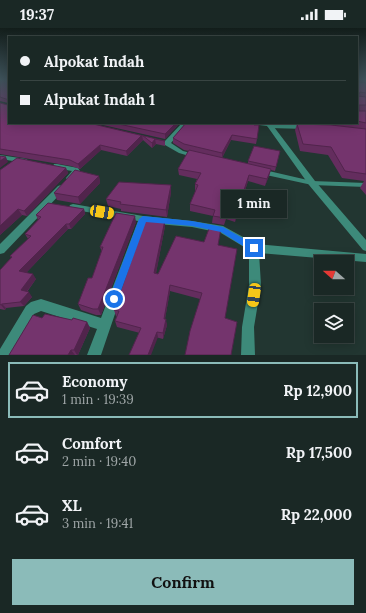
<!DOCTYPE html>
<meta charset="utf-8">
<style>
body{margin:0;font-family:Lora,serif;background:#273432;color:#f1f3f6;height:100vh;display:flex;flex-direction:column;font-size:15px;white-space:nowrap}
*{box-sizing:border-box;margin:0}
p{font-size:13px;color:#9fa6a7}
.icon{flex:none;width:22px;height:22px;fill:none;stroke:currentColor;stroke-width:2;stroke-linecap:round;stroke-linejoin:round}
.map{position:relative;height:327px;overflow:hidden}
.side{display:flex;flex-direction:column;background:#1a2825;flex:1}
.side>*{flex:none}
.hud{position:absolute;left:8px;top:8px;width:350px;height:88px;border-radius:0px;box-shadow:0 2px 10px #0003,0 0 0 1px #384442;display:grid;align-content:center;height:88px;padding:0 12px;background:#1a2825}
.needle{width:26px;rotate:291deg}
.buttons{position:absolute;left:314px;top:227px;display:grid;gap:8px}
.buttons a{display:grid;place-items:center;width:40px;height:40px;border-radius:0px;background:#1a2825;box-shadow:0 2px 10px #0003,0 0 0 1px #384442;font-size:20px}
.end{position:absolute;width:18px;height:18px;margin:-9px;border:5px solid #1a73e8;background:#fff;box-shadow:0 0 0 2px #fff}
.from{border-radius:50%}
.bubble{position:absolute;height:28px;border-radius:0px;background:#1a2825;box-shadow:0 2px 10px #0003,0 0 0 1px #384442;font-size:13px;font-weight:700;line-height:28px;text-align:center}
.car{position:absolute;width:12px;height:24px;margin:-12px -6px;border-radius:5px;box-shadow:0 0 3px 1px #0007;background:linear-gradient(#f5c518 24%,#345 0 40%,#f5c518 0 76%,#345 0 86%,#f5c518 0)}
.hud b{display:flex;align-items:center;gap:14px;height:38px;font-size:15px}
.hud b+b{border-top:1px solid #384442}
.hud i{width:10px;height:10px;background:#f1f3f6}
ul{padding:7px 0 0;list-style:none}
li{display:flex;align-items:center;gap:12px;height:56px;margin:0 8px 6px;padding:0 4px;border:2px solid transparent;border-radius:0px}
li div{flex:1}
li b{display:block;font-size:15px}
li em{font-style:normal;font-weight:700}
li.on{border-color:#8bbbb9}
li>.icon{width:36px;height:36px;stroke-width:1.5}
.primary-button{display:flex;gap:8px;margin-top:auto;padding:8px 12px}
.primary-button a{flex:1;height:46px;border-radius:0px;background:#8bbbb9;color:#111;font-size:16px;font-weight:700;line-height:46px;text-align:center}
.status{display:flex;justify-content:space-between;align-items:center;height:28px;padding:0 20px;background:#1a2825;direction:ltr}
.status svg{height:11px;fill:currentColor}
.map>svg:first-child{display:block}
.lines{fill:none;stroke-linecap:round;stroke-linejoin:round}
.minor{fill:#3d8a7a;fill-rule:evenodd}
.tertiary{fill:#3d8a7a;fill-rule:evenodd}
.wall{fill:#642d5e}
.shaded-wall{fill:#51244c}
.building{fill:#74346d;stroke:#51244c}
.route{fill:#1a73e8}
</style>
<div class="status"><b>19:37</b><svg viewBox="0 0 49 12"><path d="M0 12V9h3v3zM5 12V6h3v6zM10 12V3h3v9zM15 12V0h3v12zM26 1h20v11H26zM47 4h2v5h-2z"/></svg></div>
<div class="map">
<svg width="366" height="327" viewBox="0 0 366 327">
<rect width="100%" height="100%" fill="#223631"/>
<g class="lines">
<path class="minor" d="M182,95H188L171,115L183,123L198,127V129L196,130L179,125L165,117L153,114L152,113L155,111L165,113Z
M256,95L306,97L309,99L306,101L270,100L267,98L259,97Z
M0,127L26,131L29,133L26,135L0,131Z
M54,136H57L78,140L80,143L73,152H67L66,150L72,143L54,140L53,138Z
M257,141H260L312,153L366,155V159L312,157L257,145L256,143Z
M61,157L65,160L64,162L4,225L0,226V216L58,158Z
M73,176L143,188L192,193L223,198L256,216L366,226V234L259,225L261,257L254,299L255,327H241L242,299L249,257V222L221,205L192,199L146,195L101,327H87L97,301L41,283L34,286L11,327H0V321L26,278L31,274L41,271L101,290L138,193L70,181L69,179L70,177Z"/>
<path class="tertiary" d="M265,95H271L315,153L366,212V223L363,222L309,157Z"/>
</g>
<path class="wall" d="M0,51H9V95H89L165,113V118L156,116L152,120L143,112L127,128L101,122L80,141L71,138L0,126V75L8,77V75L0,73Z
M357,51H366V167L360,160L364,153L342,150L328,127L300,123L295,102L297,96L331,97L293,95H357Z
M94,95H180L165,111Z
M186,95L257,111L256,116L231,112L222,130L248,136V133L280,123L275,143L271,142L265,158L248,153L235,194L226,191L224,197L212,195L213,188L190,183V176L196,163H195V156L197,151L179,147L178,141L189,123L184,122L173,115V110Z
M66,140L68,145L27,188L22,187L0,207V142Z
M99,148L100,155L80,176L57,172L54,165Z
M171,157V164L167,189L121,183V181L108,178L106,171Z
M84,181L85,186L71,201H68L26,245L36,251L27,264L32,269L24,278L6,280L5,282L0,281V242L11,230L10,228L28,211L25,206L38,192L36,187Z
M136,194L101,287H96L81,282L78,276L92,250L102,224L100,219Z
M165,198L156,245L158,246L204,214L220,206L218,217L225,290L231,327L200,271L170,263L165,291L167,297L163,311L117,299L115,293L117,288H116L114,282Z
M42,290L72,292L87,294L90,300L78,327H9Z"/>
<path class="shaded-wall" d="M176,95H180L165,111V106Z
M142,107L143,112L127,128L126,123Z
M232,107L231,112L222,130V125Z
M155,111L156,116L152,120V115Z
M100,117L101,122L80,141L78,136Z
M6,129L8,134L0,140V133Z
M66,140L68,145L27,188L24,183Z
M271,141L269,148L265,158L267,151Z
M249,147L248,153L235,194L236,186Z
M99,148L100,155L80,176L78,169Z
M171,157V164L167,189L166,182Z
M18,181L22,187L0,207V198Z
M84,181L85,186L71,201L69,196Z
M135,188L136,194L101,287L98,281Z
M165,192V198L155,251L154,245Z
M66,196L68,201L23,248L19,243Z
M33,246L36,251L24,267L21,262Z
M170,257V263L164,296V291Z
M29,264L32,269L24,278L20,274Z
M2,276L6,280L5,282L1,277Z
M166,291L167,297L163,311V305Z
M87,294L90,300L78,327H77L74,322Z
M157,304L158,309L151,327H148Z
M71,322L75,327H68Z"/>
<path class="building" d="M0,51H9V95H89L165,113L155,111L152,115L142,107L126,123L100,117L78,136L70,132L0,121V75L8,77L9,72L0,69Z
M357,51H359V54L366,55V65L360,64L358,68L366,69V77H359V83H366V95L357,93Z
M114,95H176L165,106Z
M186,95H253L254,97H259L257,111L232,107L222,125L184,116L173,110Z
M297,96L331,97L366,101V146L345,143L331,119L303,116Z
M254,118L280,123L276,139L248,133Z
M189,122L271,141L267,151L249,147L236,186L227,184L225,190L213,188L215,182L190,176L198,157L195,156L201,145L178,141Z
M0,128L6,129L0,133Z
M17,130L66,140L24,183L18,181L0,198V142Z
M75,142L99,148L78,169L54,165Z
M119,154L171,157L166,182L120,176L121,174L106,171Z
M48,175L84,181L69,196H66L19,243L33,246L21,262L29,264L20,274L2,276L0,277V242L12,229L10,228L31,208L25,206L41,189L36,187Z
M116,185L135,188L98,281H93L78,276L88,250H92L103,219H100Z
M146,190L165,192L154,245L158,246L176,208L204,214L210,198L221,200L218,217L237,221L225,290L237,294L231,327H185L190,303L202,265L170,257L164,291H166L163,305L157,304L148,327H129L141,300L115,293L119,283L114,282Z
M45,286L72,292L73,290L87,294L74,322H71L68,327H9L33,287L42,290Z"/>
<linearGradient id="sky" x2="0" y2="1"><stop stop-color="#131e1b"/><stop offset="0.53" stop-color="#3e525a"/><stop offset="1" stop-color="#3e525a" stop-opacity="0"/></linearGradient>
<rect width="366" height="97" fill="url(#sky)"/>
<path class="route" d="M143,188L192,193L223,199L257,218L258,220L257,223H251L221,204L192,198L146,194L118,271L117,274L114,275L110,274L109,271L139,191Z"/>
</svg>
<div class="buttons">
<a><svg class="needle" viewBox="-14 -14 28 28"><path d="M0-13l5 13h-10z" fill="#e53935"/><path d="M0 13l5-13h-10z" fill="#9fa6a7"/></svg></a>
<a><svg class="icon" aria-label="layers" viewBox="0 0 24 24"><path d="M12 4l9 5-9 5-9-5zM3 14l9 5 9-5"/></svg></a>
</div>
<i class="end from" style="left:114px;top:271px"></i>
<i class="end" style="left:254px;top:220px"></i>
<div class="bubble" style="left:221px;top:162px;width:66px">1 min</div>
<i class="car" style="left:102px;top:184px;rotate:100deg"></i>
<i class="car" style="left:254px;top:267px;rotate:188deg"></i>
<div class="hud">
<b><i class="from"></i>Alpokat Indah</b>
<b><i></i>Alpukat Indah 1</b>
</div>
</div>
<section class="side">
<ul>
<li class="on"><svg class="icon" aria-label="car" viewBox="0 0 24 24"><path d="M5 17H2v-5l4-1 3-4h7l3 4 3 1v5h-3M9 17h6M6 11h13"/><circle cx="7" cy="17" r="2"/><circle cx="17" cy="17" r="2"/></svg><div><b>Economy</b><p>1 min · 19:39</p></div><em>Rp 12,900</em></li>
<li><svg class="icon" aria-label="car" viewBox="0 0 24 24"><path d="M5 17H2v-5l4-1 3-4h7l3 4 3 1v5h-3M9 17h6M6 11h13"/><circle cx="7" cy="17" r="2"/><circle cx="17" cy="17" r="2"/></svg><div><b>Comfort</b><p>2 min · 19:40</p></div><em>Rp 17,500</em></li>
<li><svg class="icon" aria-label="car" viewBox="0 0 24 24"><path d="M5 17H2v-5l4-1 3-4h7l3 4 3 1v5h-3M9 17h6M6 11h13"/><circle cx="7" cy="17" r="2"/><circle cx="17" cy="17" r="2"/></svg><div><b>XL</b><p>3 min · 19:41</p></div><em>Rp 22,000</em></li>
</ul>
<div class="primary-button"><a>Confirm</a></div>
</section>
